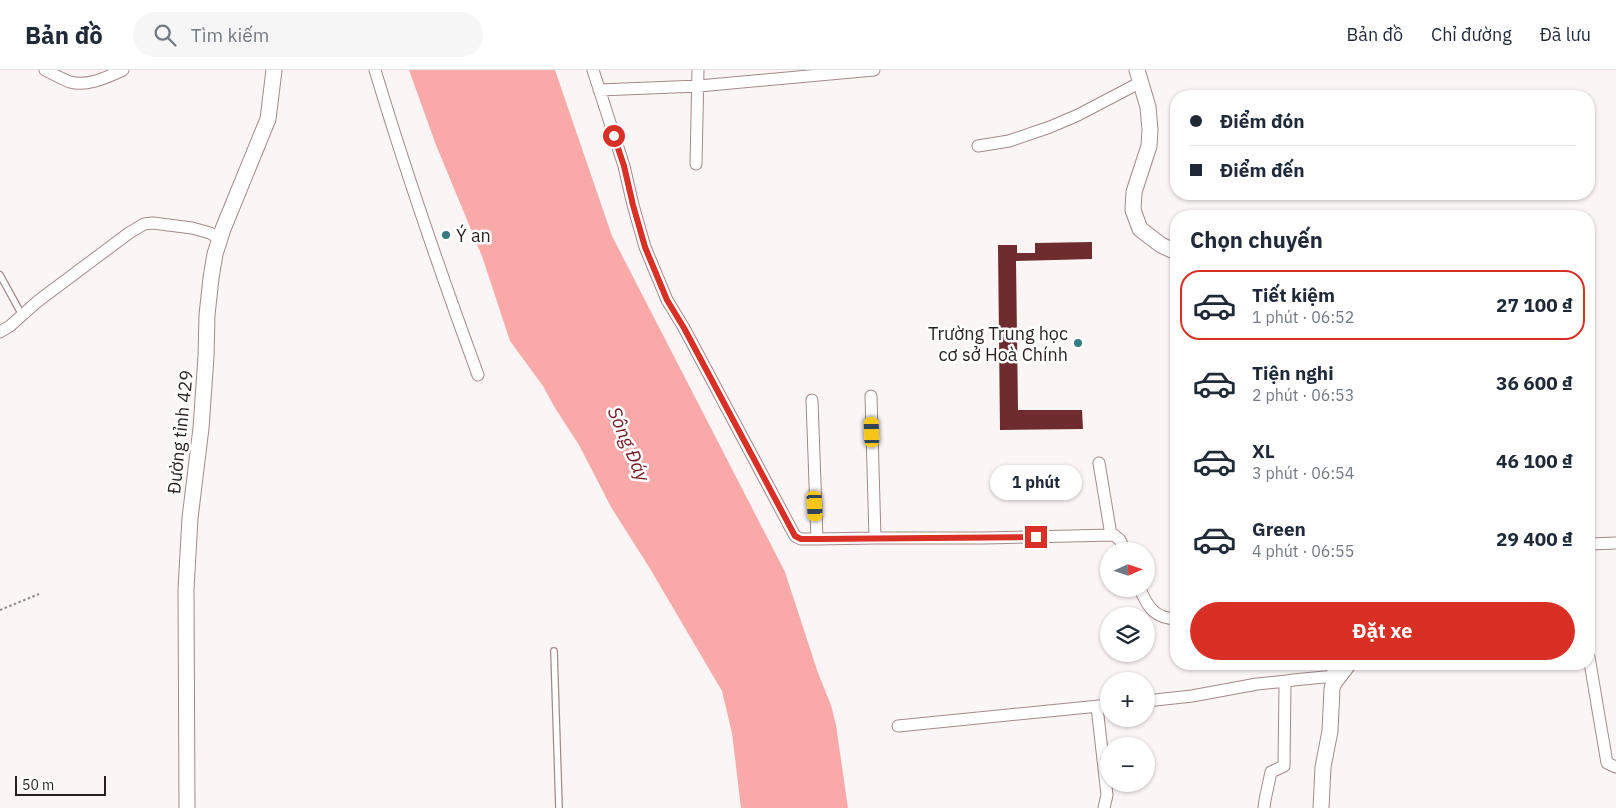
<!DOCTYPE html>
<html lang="vi">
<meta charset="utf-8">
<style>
body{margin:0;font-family:"IBM Plex Sans",sans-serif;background:#f6f6f7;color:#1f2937;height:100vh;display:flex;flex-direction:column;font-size:19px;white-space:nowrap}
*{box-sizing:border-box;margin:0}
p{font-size:16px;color:#747a83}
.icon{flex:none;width:28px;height:28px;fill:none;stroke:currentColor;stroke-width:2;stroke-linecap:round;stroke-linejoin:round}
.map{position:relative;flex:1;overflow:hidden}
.panel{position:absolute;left:1170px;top:140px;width:425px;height:460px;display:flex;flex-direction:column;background:#fff;border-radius:20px;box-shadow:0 1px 4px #0004}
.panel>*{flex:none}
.guide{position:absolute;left:1170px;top:20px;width:425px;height:110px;border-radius:20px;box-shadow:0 1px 4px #0004;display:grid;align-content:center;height:110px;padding:0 20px;background:#fff}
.needle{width:32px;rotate:87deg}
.buttons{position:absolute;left:1100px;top:472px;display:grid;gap:10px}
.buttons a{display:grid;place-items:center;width:55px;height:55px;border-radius:50%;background:#fff;box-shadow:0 1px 4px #0004;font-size:25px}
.scale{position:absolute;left:15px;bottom:12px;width:91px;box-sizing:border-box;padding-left:5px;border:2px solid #291f1e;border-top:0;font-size:14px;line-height:18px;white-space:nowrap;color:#291f1e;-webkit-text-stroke:4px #fff;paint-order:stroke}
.end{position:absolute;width:22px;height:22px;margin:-11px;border:6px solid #d93025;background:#fff;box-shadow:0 0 0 2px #fff}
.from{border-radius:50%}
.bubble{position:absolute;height:35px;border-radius:18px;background:#fff;box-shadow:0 1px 4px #0004;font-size:16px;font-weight:800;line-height:35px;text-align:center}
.car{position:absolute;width:15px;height:30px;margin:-15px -8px;border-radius:6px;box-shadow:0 0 4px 1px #0007;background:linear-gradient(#f5c518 24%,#345 0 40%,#f5c518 0 76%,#345 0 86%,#f5c518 0)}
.guide b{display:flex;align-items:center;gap:18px;height:48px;font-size:19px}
.guide b+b{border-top:1px solid #e0e1e3}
.guide i{width:12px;height:12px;background:#1f2937}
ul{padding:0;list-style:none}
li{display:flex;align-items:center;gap:15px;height:70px;margin:0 10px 8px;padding:0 10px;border:2px solid transparent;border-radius:20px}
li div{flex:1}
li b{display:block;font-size:19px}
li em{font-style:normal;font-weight:800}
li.current{border-color:#d93025}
li>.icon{width:45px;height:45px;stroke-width:1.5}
h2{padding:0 20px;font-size:22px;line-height:60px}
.button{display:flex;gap:10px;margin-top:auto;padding:10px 20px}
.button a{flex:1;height:58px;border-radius:30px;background:#d93025;color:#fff;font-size:20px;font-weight:800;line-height:58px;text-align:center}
header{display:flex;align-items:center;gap:30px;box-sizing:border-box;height:70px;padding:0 25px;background:#fff;border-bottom:1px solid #e0e1e3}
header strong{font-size:24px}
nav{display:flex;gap:28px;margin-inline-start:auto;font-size:18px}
.search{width:350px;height:45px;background:#f6f6f7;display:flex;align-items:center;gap:12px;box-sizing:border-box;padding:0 18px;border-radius:28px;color:#747a83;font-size:19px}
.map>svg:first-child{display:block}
.water{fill:#f9aaa8}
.building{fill:#6e2c2e}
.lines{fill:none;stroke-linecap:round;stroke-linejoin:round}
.lane-casing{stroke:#a38a89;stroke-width:8}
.street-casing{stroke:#a38a89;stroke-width:13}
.secondary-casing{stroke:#a38a89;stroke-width:17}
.path{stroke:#908887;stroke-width:2;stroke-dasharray:2.5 2.5;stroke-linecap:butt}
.lane{stroke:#fff;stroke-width:5.5}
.street{stroke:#fff;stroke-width:11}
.secondary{stroke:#fff;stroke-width:15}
.route{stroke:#d93025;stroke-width:6}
.poi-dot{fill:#347d81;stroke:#fff;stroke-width:2}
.labels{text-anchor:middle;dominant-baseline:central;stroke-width:5;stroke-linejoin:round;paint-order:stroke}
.poi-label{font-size:18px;fill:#291f1e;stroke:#fff;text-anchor:start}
.street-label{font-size:18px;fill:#291f1e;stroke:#fff}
.water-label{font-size:19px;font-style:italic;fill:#731921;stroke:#fff}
</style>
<header>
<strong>Bản đồ</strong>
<div class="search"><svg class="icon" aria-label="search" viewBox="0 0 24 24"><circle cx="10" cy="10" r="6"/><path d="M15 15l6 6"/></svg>Tìm kiếm</div>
<nav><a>Bản đồ</a><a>Chỉ đường</a><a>Đã lưu</a></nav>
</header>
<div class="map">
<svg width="1616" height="738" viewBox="0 0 1616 738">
<rect width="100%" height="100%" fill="#fbf5f5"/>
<path class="water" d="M409,0H555L612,166L785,502L818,603L831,635L836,655L848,738H741L732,663L722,621L649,497L611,437L579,375L555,338L543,316L510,271L482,186L436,75Z"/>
<path class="building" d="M1092,172V189L1016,191L1018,340H1082L1083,359L1000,360L998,175H1017V183H1035V173Z"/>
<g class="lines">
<g class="lane-casing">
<path id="lane" d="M0,205L22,245
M554,581L559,738"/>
</g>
<g class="street-casing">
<path id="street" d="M45,0C53,4 62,9 70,12C88,17 107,7 123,0
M375,0C406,103 441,204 478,305
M593,0L624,96L633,135L645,177L667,230L684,258L795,466L801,469H817L875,468H984L1114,465L1120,470L1125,481
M599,20L699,16L874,0
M978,76L1009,71L1050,57L1078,45L1141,12
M696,94L698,0
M0,262L10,256L38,231L129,163L144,154L153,153L192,158L210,163L220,169
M871,326L875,468
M812,330L817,469
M1099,393L1111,465
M1589,474L1616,473
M1140,519C1148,538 1155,548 1176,549
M1589,587L1607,693L1616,697
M1335,615L1351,594
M1146,631L1192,626L1257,614L1287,611
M1097,637L1107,725L1104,738
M898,656L1109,635
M1264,738L1265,730L1271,702L1284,696L1285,615L1287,611L1293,610L1335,606"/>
</g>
<g class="secondary-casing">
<path id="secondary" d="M1137,0L1148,37L1150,60L1149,76L1134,122L1133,140L1140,159L1161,175L1176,182
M187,738L186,519L190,448L201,358L206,287L207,245L211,208L215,184L223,159L268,49L274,0
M1321,738L1323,697L1330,661L1332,619L1335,606V594"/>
</g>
<path class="path" d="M0,540L39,524"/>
<use href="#lane" class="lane"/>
<use href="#street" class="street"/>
<use href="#secondary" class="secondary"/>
</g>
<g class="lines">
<path class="route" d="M614,66L624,96L633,135L645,177L667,230L684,258L795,466L801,469H817L1036,467"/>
</g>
<g class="poi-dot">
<circle cx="446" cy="165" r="5"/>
<circle cx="1078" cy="273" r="5"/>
</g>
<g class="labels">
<g class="poi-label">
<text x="456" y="165">Ý an</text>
<text x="1068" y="263" text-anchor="end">Trường Trung học<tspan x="1068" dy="21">cơ sở Hoà Chính</tspan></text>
</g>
<g class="street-label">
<text transform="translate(180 362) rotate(-84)">Đường tỉnh 429</text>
</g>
<g class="water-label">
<text transform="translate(629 374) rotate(67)">Sông Đáy</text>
</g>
</g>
</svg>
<div class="buttons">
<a><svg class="needle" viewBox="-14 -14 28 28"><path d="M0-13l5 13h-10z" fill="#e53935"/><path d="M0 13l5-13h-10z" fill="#747a83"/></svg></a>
<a><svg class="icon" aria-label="layers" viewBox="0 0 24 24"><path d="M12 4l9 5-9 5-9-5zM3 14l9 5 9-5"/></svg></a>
<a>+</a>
<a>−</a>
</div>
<div class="scale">50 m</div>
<i class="end from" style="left:614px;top:66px"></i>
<i class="end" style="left:1036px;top:467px"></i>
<div class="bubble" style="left:990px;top:395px;width:92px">1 phút</div>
<i class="car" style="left:872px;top:362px;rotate:358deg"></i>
<i class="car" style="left:815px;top:436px;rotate:177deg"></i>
<div class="guide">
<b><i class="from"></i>Điểm đón</b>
<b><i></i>Điểm đến</b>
</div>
<section class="panel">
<h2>Chọn chuyến</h2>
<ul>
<li class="current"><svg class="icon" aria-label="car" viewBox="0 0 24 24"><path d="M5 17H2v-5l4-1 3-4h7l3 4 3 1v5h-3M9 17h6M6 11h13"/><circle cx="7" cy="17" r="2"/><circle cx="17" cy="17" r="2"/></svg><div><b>Tiết kiệm</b><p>1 phút · 06:52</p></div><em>27 100 ₫</em></li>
<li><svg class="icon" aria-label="car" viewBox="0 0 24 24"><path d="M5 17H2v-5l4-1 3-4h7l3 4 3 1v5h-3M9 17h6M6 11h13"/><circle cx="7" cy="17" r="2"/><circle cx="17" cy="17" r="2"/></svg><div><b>Tiện nghi</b><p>2 phút · 06:53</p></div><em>36 600 ₫</em></li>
<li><svg class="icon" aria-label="car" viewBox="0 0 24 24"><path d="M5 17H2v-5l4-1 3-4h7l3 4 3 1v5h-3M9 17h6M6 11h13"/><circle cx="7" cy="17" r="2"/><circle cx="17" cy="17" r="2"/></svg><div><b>XL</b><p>3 phút · 06:54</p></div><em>46 100 ₫</em></li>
<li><svg class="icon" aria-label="car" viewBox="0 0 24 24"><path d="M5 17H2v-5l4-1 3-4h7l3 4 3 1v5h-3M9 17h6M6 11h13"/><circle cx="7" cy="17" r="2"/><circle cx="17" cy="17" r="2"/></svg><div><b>Green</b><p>4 phút · 06:55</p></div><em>29 400 ₫</em></li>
</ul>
<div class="button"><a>Đặt xe</a></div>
</section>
</div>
